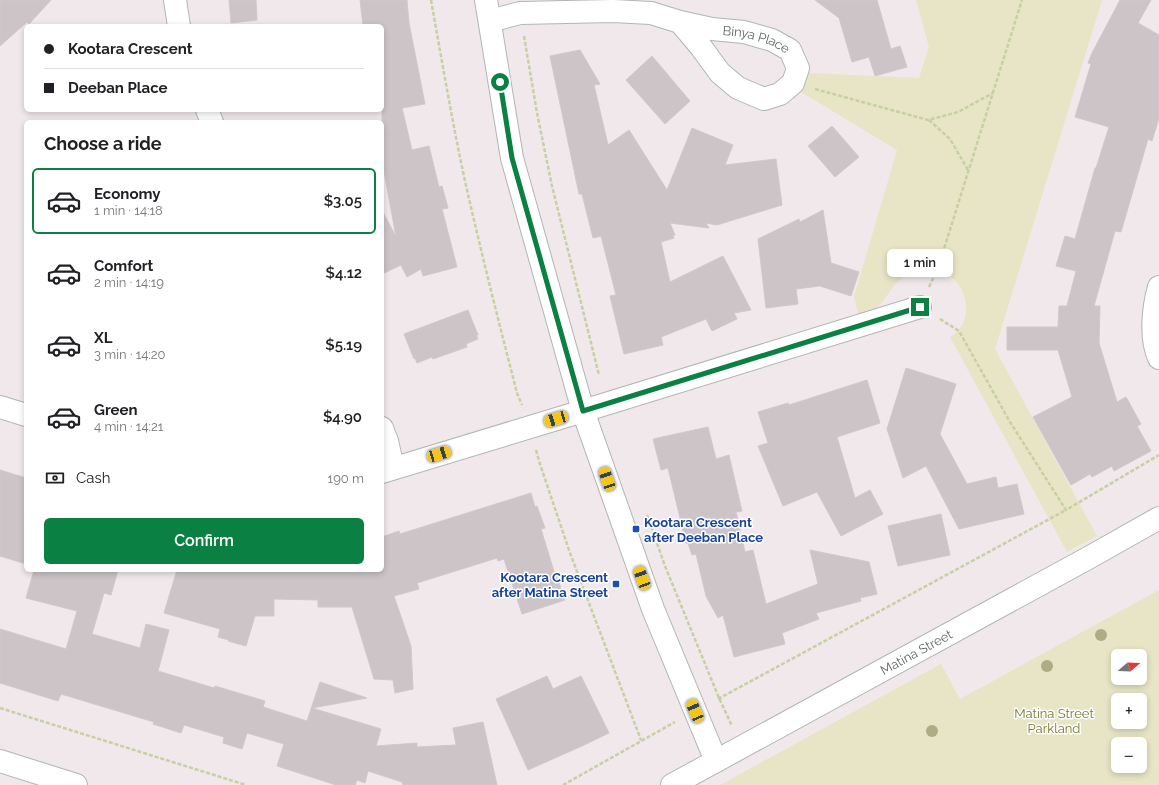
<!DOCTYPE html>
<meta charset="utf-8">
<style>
body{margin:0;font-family:Raleway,sans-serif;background:#f6f6f6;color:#202124;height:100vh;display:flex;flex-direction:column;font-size:15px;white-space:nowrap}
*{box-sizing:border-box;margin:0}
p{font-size:13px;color:#757577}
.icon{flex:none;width:22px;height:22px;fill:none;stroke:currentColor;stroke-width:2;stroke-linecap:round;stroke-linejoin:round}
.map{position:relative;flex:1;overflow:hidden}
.sheet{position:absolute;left:24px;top:120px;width:360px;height:452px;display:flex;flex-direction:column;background:#fff;border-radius:6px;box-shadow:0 2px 6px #0003}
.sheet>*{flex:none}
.top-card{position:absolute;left:24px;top:24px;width:360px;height:88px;border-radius:6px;box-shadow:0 2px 6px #0003;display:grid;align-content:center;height:88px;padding:0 20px;background:#fff}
.needle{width:26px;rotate:71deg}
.tools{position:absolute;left:1111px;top:649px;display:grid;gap:8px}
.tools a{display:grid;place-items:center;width:36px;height:36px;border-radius:6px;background:#fff;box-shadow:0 2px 6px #0003;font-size:20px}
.end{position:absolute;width:18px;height:18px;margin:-9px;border:5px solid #0b8043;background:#fff;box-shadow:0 0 0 2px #fff}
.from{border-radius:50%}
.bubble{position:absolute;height:28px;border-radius:6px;background:#fff;box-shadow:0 2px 6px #0003;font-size:13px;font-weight:600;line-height:28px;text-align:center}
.car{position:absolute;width:12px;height:24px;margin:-12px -6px;border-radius:5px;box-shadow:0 0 3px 1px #0007;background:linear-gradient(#f5c518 24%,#345 0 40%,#f5c518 0 76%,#345 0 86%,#f5c518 0)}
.top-card b{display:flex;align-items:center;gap:14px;height:38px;font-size:15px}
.top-card b+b{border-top:1px solid #e0e0e0}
.top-card i{width:10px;height:10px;background:#202124}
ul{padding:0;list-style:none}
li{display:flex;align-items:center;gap:12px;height:66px;margin:0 8px 6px;padding:0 12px;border:2px solid transparent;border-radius:6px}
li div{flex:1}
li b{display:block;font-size:15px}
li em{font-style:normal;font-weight:600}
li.active{border-color:#0b8043}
li>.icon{width:36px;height:36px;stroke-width:1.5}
h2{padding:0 20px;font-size:18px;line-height:48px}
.pay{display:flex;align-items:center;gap:10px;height:44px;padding:0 20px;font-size:15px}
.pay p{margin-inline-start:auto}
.primary-button{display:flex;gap:8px;margin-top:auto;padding:8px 20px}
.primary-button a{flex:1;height:46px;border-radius:6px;background:#0b8043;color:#fff;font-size:16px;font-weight:600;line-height:46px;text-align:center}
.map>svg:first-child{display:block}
.green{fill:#e7e5c5;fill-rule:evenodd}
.building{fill:#ccc4c7;stroke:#d5c6cc}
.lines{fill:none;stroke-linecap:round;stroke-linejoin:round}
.minor-casing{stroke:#b0b6b4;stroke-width:24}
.path{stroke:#c6d0a2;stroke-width:2.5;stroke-dasharray:4 2;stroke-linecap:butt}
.minor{stroke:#fff;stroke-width:22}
.tree{fill:#afab86}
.route{stroke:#0b8043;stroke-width:5}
.transit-dot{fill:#1a4fb4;stroke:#fff;stroke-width:1.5}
.labels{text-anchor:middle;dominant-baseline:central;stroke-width:3;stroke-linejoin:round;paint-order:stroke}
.street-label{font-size:13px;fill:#5f6763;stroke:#fff}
.transit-label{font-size:13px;font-weight:bold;fill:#164399;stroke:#fff;text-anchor:start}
.park-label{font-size:13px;fill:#7a7934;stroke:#fff}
</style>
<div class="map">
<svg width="1159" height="785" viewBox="0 0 1159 785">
<rect width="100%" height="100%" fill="#f0e8ea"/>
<path class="green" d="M916,0H1102L995,349L1097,536L1067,552L950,337C961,331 967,319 966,306C965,293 959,282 948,275C929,263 907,271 893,287C887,295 882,304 873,311C870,314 864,315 859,317L854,297L897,150L801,92L806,83L807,73L919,78L929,47Z
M1159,590V785H720L941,664L960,699ZM1118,656H1140V678H1118ZM1118,700H1140V722H1118ZM1118,744H1140V766H1118Z"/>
<path class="building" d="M0,0H51L29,24L27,22L0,46Z
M229,0H256L257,20L231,23Z
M360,0H407L409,23L425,104L402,108L412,150L429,146L439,187L442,186L448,208L442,209L457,267L423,276L421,269L407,277L401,265L382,274V210L396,237L382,160V57H384L382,48V26H363Z
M815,0H877L891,49L900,46L907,67L875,76L869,57L852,62L839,18Z
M1120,0H1151L1138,23L1159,35V118L1152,141L1148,139L1121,232L1115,231L1094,306H1100L1099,343L1117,402L1126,397L1141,424L1137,426L1151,451L1114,471L1112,466L1092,477L1090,474L1071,485L1033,417L1072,397L1058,350H1007V327H1058L1059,306H1067L1076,271L1056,266L1065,236L1075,239L1095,168H1096L1109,127L1075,117L1091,64L1088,63L1092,53Z
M580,50L600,84L594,85L608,145L629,130L667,190L692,128L733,145L725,165L776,159L782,205L717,225L706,223L709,228L670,223L675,235L673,236L674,238L661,242L670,282L723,256L751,310L734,313L737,319L712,331L706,319L661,337L663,345L624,354L610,296L616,295L601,236L593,238L582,194H579L550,56Z
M652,56L690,101L665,124L626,80Z
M832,126L859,157L835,177L808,146Z
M823,210L831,263L859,272L851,296L820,286L796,289L798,304L766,308L758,239L799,219L800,222Z
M468,310L478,335H476L478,339L466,344L467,347L433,359L432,357L417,363L415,358L414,359L404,334Z
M906,368L956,384L940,434L967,484L996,477L998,488L1017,484L1024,514L959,529L926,466L903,478L887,429Z
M867,380L880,423L837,437L855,498L870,490L883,514L841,536L817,492L783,506L758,446L768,443L758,412L788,403L789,405Z
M708,427L716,459L729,455L742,511L736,512L745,552L753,550L766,604L818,584L810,550L869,562L877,594L860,598L861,601L816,613L819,619L782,633L785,644L734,657L723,615L718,618L706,596L696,554L692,555L688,543H686L668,468L661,470L653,439Z
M0,470L26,478V564L0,556Z
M531,493L535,507L537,506L545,528L541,529L556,578L557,577L565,600L522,614L504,559L498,561L497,558L417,583L419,589L394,596L411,646L413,689L395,693L393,680L374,679L352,607H318V600L274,599V616H255L246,646L228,641L229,640L218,637L220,629L164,613L177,570H382V537L399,531L400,534Z
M941,514L950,555L898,566L888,526Z
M34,570H118L111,595L104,593L92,634L140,648L146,624L169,630L158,671L214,688L215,686L265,701L263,707L307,721L320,682L367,698L312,708L381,729L376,746L417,743V747L456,745L453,728L483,722L497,785H403L402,782L368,771L365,783L357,780L355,785H336L277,766L284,744L247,733L242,749L223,743L224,737L184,725L181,733L153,724L154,722L61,694L58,701L0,683V629L66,649L77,611L26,598Z
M547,676L553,689L581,676L609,733L582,746L528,770L496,699Z"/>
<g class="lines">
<g class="minor-casing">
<g id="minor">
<path d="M175,0L179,26"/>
<path d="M486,0L512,158L583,411L653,609L716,761"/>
<path id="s1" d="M490,21L520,13L613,11L651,13L680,22L712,29L744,32L772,40L790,50L798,68L793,83L780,94L764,99L738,88L720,73L701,47L680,22"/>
<path d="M207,110L212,122"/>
<path d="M1159,287C1153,308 1150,338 1159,358"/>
<path d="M0,407L26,415"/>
<path d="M382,428L387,441L393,468"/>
<path d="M382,472L583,411L920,307"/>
<path d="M0,761L76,785"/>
<path id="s2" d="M672,785L1090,557L1159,518"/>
</g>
</g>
<path class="path" d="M431,0C442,61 452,121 465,181C481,252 499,323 517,393L522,405
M524,36L537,113L552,186L599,375
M815,89L928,120L958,112L993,93
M929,120L950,139L968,170
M929,287L938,268L1022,0
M940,319L959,331L1010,422L1066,510L1159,455
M536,450L540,464L570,553L641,740
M647,515L665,566L719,698L732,726
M718,699L1066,510
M0,708L246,785
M563,785L675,722"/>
<use href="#minor" class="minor"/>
</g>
<g class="tree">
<circle cx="1101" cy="635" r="6"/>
<circle cx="1047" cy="666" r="6"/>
<circle cx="932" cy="731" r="6"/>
</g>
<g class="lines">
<path class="route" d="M500,82L512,158L583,411L920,307"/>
</g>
<g class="transit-dot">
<rect x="632" y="525" width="8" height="8" rx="2"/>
<rect x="612" y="580" width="8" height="8" rx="2"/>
</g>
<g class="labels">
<g class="street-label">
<text stroke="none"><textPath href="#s1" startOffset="271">Binya Place</textPath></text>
<text stroke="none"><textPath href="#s2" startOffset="278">Matina Street</textPath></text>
</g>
<g class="transit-label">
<text x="644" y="522">Kootara Crescent<tspan x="644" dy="15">after Deeban Place</tspan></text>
<text x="608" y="577" text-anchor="end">Kootara Crescent<tspan x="608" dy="15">after Matina Street</tspan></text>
</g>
<g class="park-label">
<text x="1054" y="713">Matina Street<tspan x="1054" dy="15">Parkland</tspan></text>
</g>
</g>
</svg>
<div class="tools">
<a><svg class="needle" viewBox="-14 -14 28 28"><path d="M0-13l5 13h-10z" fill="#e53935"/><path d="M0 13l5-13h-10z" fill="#757577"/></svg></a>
<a>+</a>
<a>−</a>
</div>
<i class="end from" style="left:500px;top:82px"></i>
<i class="end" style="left:920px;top:307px"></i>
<div class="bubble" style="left:887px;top:249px;width:66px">1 min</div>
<i class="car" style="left:556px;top:419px;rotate:253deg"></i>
<i class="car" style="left:439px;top:454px;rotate:73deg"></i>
<i class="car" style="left:607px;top:479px;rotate:341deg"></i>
<i class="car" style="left:642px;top:578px;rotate:340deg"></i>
<i class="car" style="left:695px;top:711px;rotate:337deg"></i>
<div class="top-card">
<b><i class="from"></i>Kootara Crescent</b>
<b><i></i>Deeban Place</b>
</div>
<section class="sheet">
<h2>Choose a ride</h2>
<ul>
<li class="active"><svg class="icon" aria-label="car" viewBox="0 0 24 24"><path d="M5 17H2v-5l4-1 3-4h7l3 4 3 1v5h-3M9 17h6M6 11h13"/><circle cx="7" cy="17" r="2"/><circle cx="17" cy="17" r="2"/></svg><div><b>Economy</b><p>1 min · 14:18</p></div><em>$3.05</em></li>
<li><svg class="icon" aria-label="car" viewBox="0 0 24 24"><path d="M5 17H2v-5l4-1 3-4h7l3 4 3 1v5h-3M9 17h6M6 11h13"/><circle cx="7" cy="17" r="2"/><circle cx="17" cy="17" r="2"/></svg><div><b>Comfort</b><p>2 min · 14:19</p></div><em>$4.12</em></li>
<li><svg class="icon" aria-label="car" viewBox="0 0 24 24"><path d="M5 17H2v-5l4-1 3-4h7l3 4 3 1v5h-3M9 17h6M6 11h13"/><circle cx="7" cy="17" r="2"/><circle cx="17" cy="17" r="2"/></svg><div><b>XL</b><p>3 min · 14:20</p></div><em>$5.19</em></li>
<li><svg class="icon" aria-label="car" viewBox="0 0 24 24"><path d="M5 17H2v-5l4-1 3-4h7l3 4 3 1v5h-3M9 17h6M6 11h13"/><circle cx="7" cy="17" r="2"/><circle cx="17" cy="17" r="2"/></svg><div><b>Green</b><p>4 min · 14:21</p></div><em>$4.90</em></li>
</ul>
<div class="pay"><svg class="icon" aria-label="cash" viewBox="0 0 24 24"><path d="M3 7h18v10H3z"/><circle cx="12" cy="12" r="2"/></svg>Cash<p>190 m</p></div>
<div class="primary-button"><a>Confirm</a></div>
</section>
</div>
